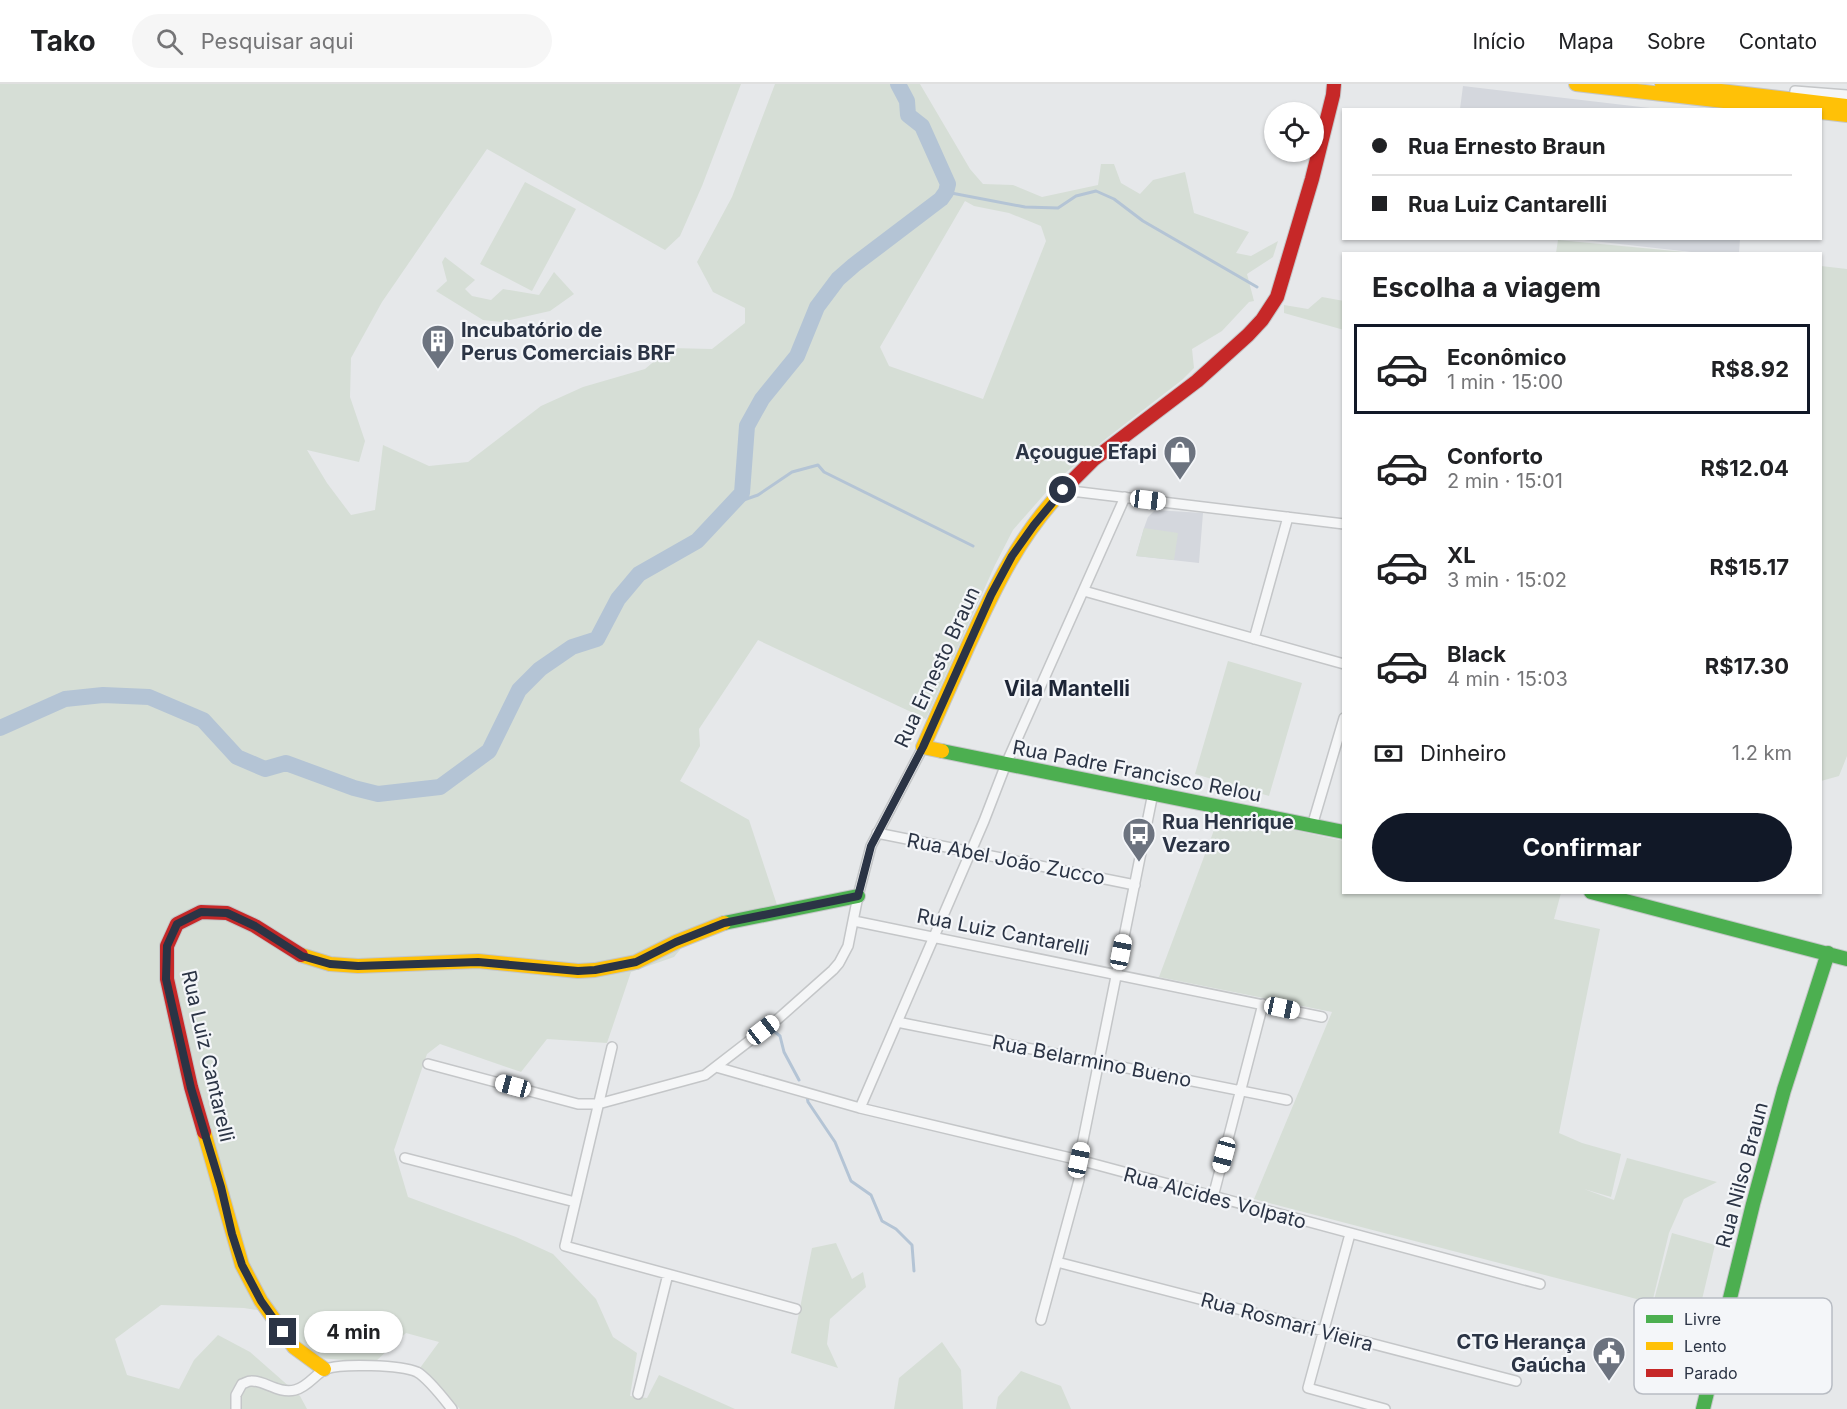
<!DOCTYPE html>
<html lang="pt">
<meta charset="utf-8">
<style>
body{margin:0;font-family:Inter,sans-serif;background:#f6f6f6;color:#202124;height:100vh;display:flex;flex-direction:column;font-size:22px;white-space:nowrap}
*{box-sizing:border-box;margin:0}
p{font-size:20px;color:#757577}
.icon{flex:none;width:33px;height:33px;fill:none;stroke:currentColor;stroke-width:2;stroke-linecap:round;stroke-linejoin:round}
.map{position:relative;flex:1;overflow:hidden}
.panel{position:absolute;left:1342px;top:168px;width:480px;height:642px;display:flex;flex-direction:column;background:#fff;border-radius:0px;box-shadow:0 2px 4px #0004}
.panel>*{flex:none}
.hud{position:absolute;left:1342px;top:24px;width:480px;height:132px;border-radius:0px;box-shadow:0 2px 4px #0004;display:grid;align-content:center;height:132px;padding:0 30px;background:#fff}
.controls{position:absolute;left:1264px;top:18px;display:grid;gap:12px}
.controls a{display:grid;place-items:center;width:60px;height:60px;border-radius:50%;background:#fff;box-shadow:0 2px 4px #0004;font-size:30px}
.end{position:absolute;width:27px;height:27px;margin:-14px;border:8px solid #2b3445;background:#fff;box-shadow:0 0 0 3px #fff}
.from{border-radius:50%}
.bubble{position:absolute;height:42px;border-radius:21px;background:#fff;box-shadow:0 2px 4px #0004;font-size:20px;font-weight:700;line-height:42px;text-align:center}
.car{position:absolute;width:18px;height:36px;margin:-18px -9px;border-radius:8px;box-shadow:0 0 4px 2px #0007;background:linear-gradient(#fff 24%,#345 0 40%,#fff 0 76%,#345 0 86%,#fff 0)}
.hud b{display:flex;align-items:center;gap:21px;height:57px;font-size:22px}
.hud b+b{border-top:2px solid #e0e0e0}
.hud i{width:15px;height:15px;background:#202124}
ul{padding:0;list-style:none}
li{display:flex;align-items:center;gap:18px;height:90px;margin:0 12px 9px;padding:0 18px;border:3px solid transparent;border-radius:0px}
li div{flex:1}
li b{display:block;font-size:22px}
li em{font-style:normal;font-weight:700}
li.selected{border-color:#111827}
li>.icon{width:54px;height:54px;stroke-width:1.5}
h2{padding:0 30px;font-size:27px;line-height:72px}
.pay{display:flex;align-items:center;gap:15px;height:66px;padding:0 30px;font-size:22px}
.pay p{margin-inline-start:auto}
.action{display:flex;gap:12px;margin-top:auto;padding:12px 30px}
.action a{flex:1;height:69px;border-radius:36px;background:#111827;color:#fff;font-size:24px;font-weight:700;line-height:69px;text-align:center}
header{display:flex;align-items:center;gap:36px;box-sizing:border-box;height:84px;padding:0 30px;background:#fff;border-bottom:2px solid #e0e0e0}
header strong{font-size:28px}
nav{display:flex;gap:33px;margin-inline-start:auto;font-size:21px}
.search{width:420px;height:54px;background:#f6f6f6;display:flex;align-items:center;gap:15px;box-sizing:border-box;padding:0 21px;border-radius:33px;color:#757577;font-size:22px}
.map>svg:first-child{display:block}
.built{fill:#d4d7dd}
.green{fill:#d6ded6;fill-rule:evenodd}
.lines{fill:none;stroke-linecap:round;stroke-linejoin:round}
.stream{stroke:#b4c4d5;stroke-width:3}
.river{stroke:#b4c4d5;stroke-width:16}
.street-casing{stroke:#c4c6c8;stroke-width:12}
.fast-casing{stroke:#c4c6c8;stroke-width:16}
.slow-casing{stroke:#c4c6c8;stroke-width:16}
.jam-casing{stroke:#c4c6c8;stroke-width:16}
.street{stroke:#f5f6f7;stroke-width:9}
.fast{stroke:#4caf50;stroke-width:14}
.slow{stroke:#ffc107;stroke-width:14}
.jam{stroke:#c62828;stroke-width:14}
.route{stroke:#2b3445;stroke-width:8}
.labels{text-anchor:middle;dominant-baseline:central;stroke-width:4.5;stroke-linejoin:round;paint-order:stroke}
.poi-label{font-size:20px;font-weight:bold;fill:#2b3445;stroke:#f4f6f9;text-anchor:start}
.street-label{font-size:20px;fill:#2b3445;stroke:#f4f6f9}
.neighbourhood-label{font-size:21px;font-weight:bold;fill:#1d2536;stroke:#f4f6f9}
.key{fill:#f4f6f9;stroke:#b8bcc3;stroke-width:1.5}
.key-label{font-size:16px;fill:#2b3445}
</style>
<header>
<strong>Tako</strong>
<div class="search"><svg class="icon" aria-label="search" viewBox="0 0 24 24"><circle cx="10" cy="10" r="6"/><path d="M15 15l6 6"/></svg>Pesquisar aqui</div>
<nav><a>Início</a><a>Mapa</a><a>Sobre</a><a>Contato</a></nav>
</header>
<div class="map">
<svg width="1847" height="1325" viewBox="0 0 1847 1325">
<rect width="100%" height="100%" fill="#e6e8ea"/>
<path class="built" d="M1463,2L1658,25H1460Z
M1575,155L1740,154V155L1739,169L1709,170Z
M1155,426L1203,429L1199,479L1136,472L1144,444L1148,433Z"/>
<path class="green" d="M0,0H741L702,102L680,152L665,166L487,65L382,218L351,274L350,313L365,357L359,378L307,366L327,399L351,431L375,426L383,361L429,382L468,378L541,322L583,303L645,285L670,264L712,265L745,239V224L713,208L697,178L732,113L775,0H920L970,85L983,100L1013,101L1042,113L1098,101L1101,80H1114L1121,99L1140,110L1153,96L1185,88L1194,129L1249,148L1236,169L1251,172L1278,157L1273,173L1247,190L1254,217L1249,218L1222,247L1192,265L1194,284L1182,296L1103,357L1056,397L1013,446L995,481L926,635L758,556L699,645L700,662L680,697L749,736L778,824L688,856L674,873L631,888L607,959L547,955L521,988L440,960L427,970L394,1066L408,1113L516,1153L553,1170L596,1215L613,1253L637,1269L630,1312L647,1314L659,1291L735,1325H460L420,1284L439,1258L406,1249L375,1278L316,1274L276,1254L263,1227L244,1224L161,1221L115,1255L127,1291L179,1305L194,1276L218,1251L250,1268L300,1312L307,1325H0ZM965,117L974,122L1009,129L1041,142L1046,157L983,315L889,282L880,263Z
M525,98L576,125L532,207L480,180Z
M1558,156L1696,169H1556Z
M445,173L475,196L465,205L472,212L491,216L503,205L539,211L554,188L574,210L550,227L501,238L483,236L436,207L447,197L442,178Z
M1821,182L1847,185V672L1839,692L1821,697Z
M1322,213L1344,217V246L1284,229V221L1308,225Z
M1144,444L1178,449L1174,476L1136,472Z
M1228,577L1302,599L1269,712L1195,690Z
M1220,730L1344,757V808H1557L1561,809L1554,835L1600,845L1559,1049L1582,1059L1621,1070L1611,1113L1584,1105L1614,1116L1627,1074L1717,1098L1684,1115L1669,1149L1652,1219L1254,1115L1332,928L1159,893Z
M1672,1149L1715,1161L1699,1228L1654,1216Z
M836,1159L852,1195L863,1188L866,1203L830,1235L827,1260L838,1284L791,1269L812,1164Z
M942,1258L961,1286L963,1325H894L899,1294Z
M1021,1287L1061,1302L1071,1325H996L998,1313Z"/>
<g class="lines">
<path class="stream" d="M946,108L1025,123L1058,124L1076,112L1096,107L1114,115L1143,137L1257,203
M732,420L758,411L792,388L818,381L824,388L973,462
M775,948L780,952L784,968L799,996
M807,1012L808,1018L835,1058L851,1097L871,1111L882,1137L896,1145L912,1161L914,1187"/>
<path class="river" d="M0,644L65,615L103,611L149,613L203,636L237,673L265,685L286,679L354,704L378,710L440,703L489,667L519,606L540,585L572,563L597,555L618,515L639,490L697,457L742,409L747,342L762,315L797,272L817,223L838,195L854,181L941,115L946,108L948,100L922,42L908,31L907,17L898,0"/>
<g class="street-casing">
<path id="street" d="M1794,15L1795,7L1847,11
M1063,406L1344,440
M1084,507L1344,580
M1254,555L1288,433
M1312,742L1344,634
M877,749L1135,801
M854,837L1322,933
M897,938L1287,1016
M612,963L565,1162L796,1225
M428,980L578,1020H598L705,991L779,934L833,886L839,879L848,862L858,812L871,762L923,663
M716,983L860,1024L1079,1076L1540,1200
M860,1024L984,737L1006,680L1125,413
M405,1074L575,1118
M1213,1113L1263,920
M1350,1150L1308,1304L1385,1325
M1057,1178L1516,1297
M1041,1236L1079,1096V1076L1153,709
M638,1310L668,1190
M236,1325V1311L242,1300C245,1299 248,1297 251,1297C264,1296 278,1310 295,1306C308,1303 316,1289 326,1285C342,1279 401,1281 417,1288C428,1294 444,1315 452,1325"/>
</g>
<g class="fast-casing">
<path id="fast" d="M942,667L1344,748
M1591,808L1847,875
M724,839L858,812
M1703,1325L1753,1120L1784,1006L1828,869"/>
</g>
<g class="slow-casing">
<path id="slow" d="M1576,0L1801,26
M1662,0L1847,22
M1821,28L1847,31
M942,667L923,663C938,629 953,596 968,562C994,505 1021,448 1066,403
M301,871L330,880L358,882L478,877L578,887L595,886L636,878L676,858L724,839
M204,1048L242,1181L261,1217L294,1263L324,1285"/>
</g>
<g class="jam-casing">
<path id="jam" d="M1066,403L1093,376L1197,297L1248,251L1262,236L1277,213L1312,95L1333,11L1334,0
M204,1048L191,1003L167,895V862L177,840L201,828L227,829L255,842L301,871"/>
</g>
<use href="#street" class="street"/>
<use href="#fast" class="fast"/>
<use href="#slow" class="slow"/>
<use href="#jam" class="jam"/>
</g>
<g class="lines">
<path class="route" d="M283,1248L261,1217L242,1181L232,1150L221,1103L191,1004L166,895L167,862L177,840L201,828L227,829L255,842L302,872L330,880L358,882L478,878L578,887L595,886L636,878L676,858L724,839L858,812L871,762L923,663L991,511L1012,472L1034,441L1063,406"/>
</g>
<defs>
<g id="building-pin" transform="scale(1.725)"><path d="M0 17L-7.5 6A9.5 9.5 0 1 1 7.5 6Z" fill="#6c737f" stroke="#f4f6f9"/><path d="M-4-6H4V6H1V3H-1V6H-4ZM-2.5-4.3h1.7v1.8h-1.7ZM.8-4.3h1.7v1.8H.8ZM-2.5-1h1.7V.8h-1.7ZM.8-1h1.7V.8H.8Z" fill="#fff"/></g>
<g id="shop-pin" transform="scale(1.725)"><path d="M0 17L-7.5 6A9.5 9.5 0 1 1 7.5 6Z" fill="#6c737f" stroke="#f4f6f9"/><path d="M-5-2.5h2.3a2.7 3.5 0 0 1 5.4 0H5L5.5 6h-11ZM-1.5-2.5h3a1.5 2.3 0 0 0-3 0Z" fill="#fff"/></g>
<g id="bus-pin" transform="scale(1.725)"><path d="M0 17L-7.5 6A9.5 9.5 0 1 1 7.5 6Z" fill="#6c737f" stroke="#f4f6f9"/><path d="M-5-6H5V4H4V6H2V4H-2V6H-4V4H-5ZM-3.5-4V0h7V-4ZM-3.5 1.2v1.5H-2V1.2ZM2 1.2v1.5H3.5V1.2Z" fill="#fff"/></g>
<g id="civic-pin" transform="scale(1.725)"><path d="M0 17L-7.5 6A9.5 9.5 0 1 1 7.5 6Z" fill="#6c737f" stroke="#f4f6f9"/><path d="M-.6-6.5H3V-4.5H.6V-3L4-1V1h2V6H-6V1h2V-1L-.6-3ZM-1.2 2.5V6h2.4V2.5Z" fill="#fff"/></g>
</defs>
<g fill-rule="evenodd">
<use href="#building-pin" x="438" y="257"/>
<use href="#shop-pin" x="1180" y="368"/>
<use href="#bus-pin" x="1139" y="750"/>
<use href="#civic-pin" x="1609" y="1269"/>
</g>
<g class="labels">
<g class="poi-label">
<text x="461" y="246">Incubatório de<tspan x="461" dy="23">Perus Comerciais BRF</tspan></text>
<text x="1157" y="368" text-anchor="end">Açougue Efapi</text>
<text x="1162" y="738">Rua Henrique<tspan x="1162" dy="23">Vezaro</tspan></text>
<text x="1586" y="1258" text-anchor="end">CTG Herança<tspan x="1586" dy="23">Gaúcha</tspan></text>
</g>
<g class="street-label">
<text transform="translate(937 583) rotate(-65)">Rua Ernesto Braun</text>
<text transform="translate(1137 687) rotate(11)">Rua Padre Francisco Relou</text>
<text transform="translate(1006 775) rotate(11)">Rua Abel João Zucco</text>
<text transform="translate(1003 848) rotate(11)">Rua Luiz Cantarelli</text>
<text transform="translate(208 972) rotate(77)">Rua Luiz Cantarelli</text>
<text transform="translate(1092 977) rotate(11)">Rua Belarmino Bueno</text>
<text transform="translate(1742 1091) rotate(-75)">Rua Nilso Braun</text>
<text transform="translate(1215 1114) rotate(15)">Rua Alcides Volpato</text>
<text transform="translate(1287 1238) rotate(15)">Rua Rosmari Vieira</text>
</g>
<g class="neighbourhood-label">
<text x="1067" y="604">Vila Mantelli</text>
</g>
</g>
<rect x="1634" y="1214" width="198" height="96" rx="9" class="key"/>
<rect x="1646" y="1231" width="27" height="8" fill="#4caf50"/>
<rect x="1646" y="1258" width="27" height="8" fill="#ffc107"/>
<rect x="1646" y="1285" width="27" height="8" fill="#c62828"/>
<g class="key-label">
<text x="1684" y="1241">Livre</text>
<text x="1684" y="1268">Lento</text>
<text x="1684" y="1295">Parado</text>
</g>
</svg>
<div class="controls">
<a><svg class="icon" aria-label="locate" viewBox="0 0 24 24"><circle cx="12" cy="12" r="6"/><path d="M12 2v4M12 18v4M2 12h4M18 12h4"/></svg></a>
</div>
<i class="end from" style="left:1063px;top:406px"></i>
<i class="end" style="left:283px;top:1248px"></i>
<div class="bubble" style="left:304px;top:1227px;width:99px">4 min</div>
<i class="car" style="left:1148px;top:416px;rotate:97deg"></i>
<i class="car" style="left:1121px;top:868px;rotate:11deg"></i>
<i class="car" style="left:1282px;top:924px;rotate:102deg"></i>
<i class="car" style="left:763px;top:946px;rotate:52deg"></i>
<i class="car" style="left:513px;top:1002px;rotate:285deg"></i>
<i class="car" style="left:1224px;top:1071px;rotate:195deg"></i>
<i class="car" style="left:1079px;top:1076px;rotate:12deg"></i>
<div class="hud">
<b><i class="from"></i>Rua Ernesto Braun</b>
<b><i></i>Rua Luiz Cantarelli</b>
</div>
<section class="panel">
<h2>Escolha a viagem</h2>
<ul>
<li class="selected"><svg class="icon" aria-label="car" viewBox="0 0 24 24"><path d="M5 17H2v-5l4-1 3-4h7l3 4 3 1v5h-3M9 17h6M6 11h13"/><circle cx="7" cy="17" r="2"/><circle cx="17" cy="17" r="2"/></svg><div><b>Econômico</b><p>1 min · 15:00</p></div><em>R$8.92</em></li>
<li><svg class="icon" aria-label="car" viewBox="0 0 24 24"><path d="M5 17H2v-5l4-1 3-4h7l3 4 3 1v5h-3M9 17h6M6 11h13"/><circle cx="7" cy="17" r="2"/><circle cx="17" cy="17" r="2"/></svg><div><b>Conforto</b><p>2 min · 15:01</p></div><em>R$12.04</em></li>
<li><svg class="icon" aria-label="car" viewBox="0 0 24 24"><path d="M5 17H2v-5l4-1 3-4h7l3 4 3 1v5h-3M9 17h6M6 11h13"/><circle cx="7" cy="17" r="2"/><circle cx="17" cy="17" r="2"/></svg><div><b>XL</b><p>3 min · 15:02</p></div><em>R$15.17</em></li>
<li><svg class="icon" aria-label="car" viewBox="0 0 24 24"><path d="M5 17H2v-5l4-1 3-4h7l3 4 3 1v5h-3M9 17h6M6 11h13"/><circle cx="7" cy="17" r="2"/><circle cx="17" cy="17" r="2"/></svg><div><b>Black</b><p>4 min · 15:03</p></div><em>R$17.30</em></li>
</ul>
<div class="pay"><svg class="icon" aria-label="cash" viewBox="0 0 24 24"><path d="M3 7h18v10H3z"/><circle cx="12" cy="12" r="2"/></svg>Dinheiro<p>1.2 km</p></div>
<div class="action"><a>Confirmar</a></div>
</section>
</div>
